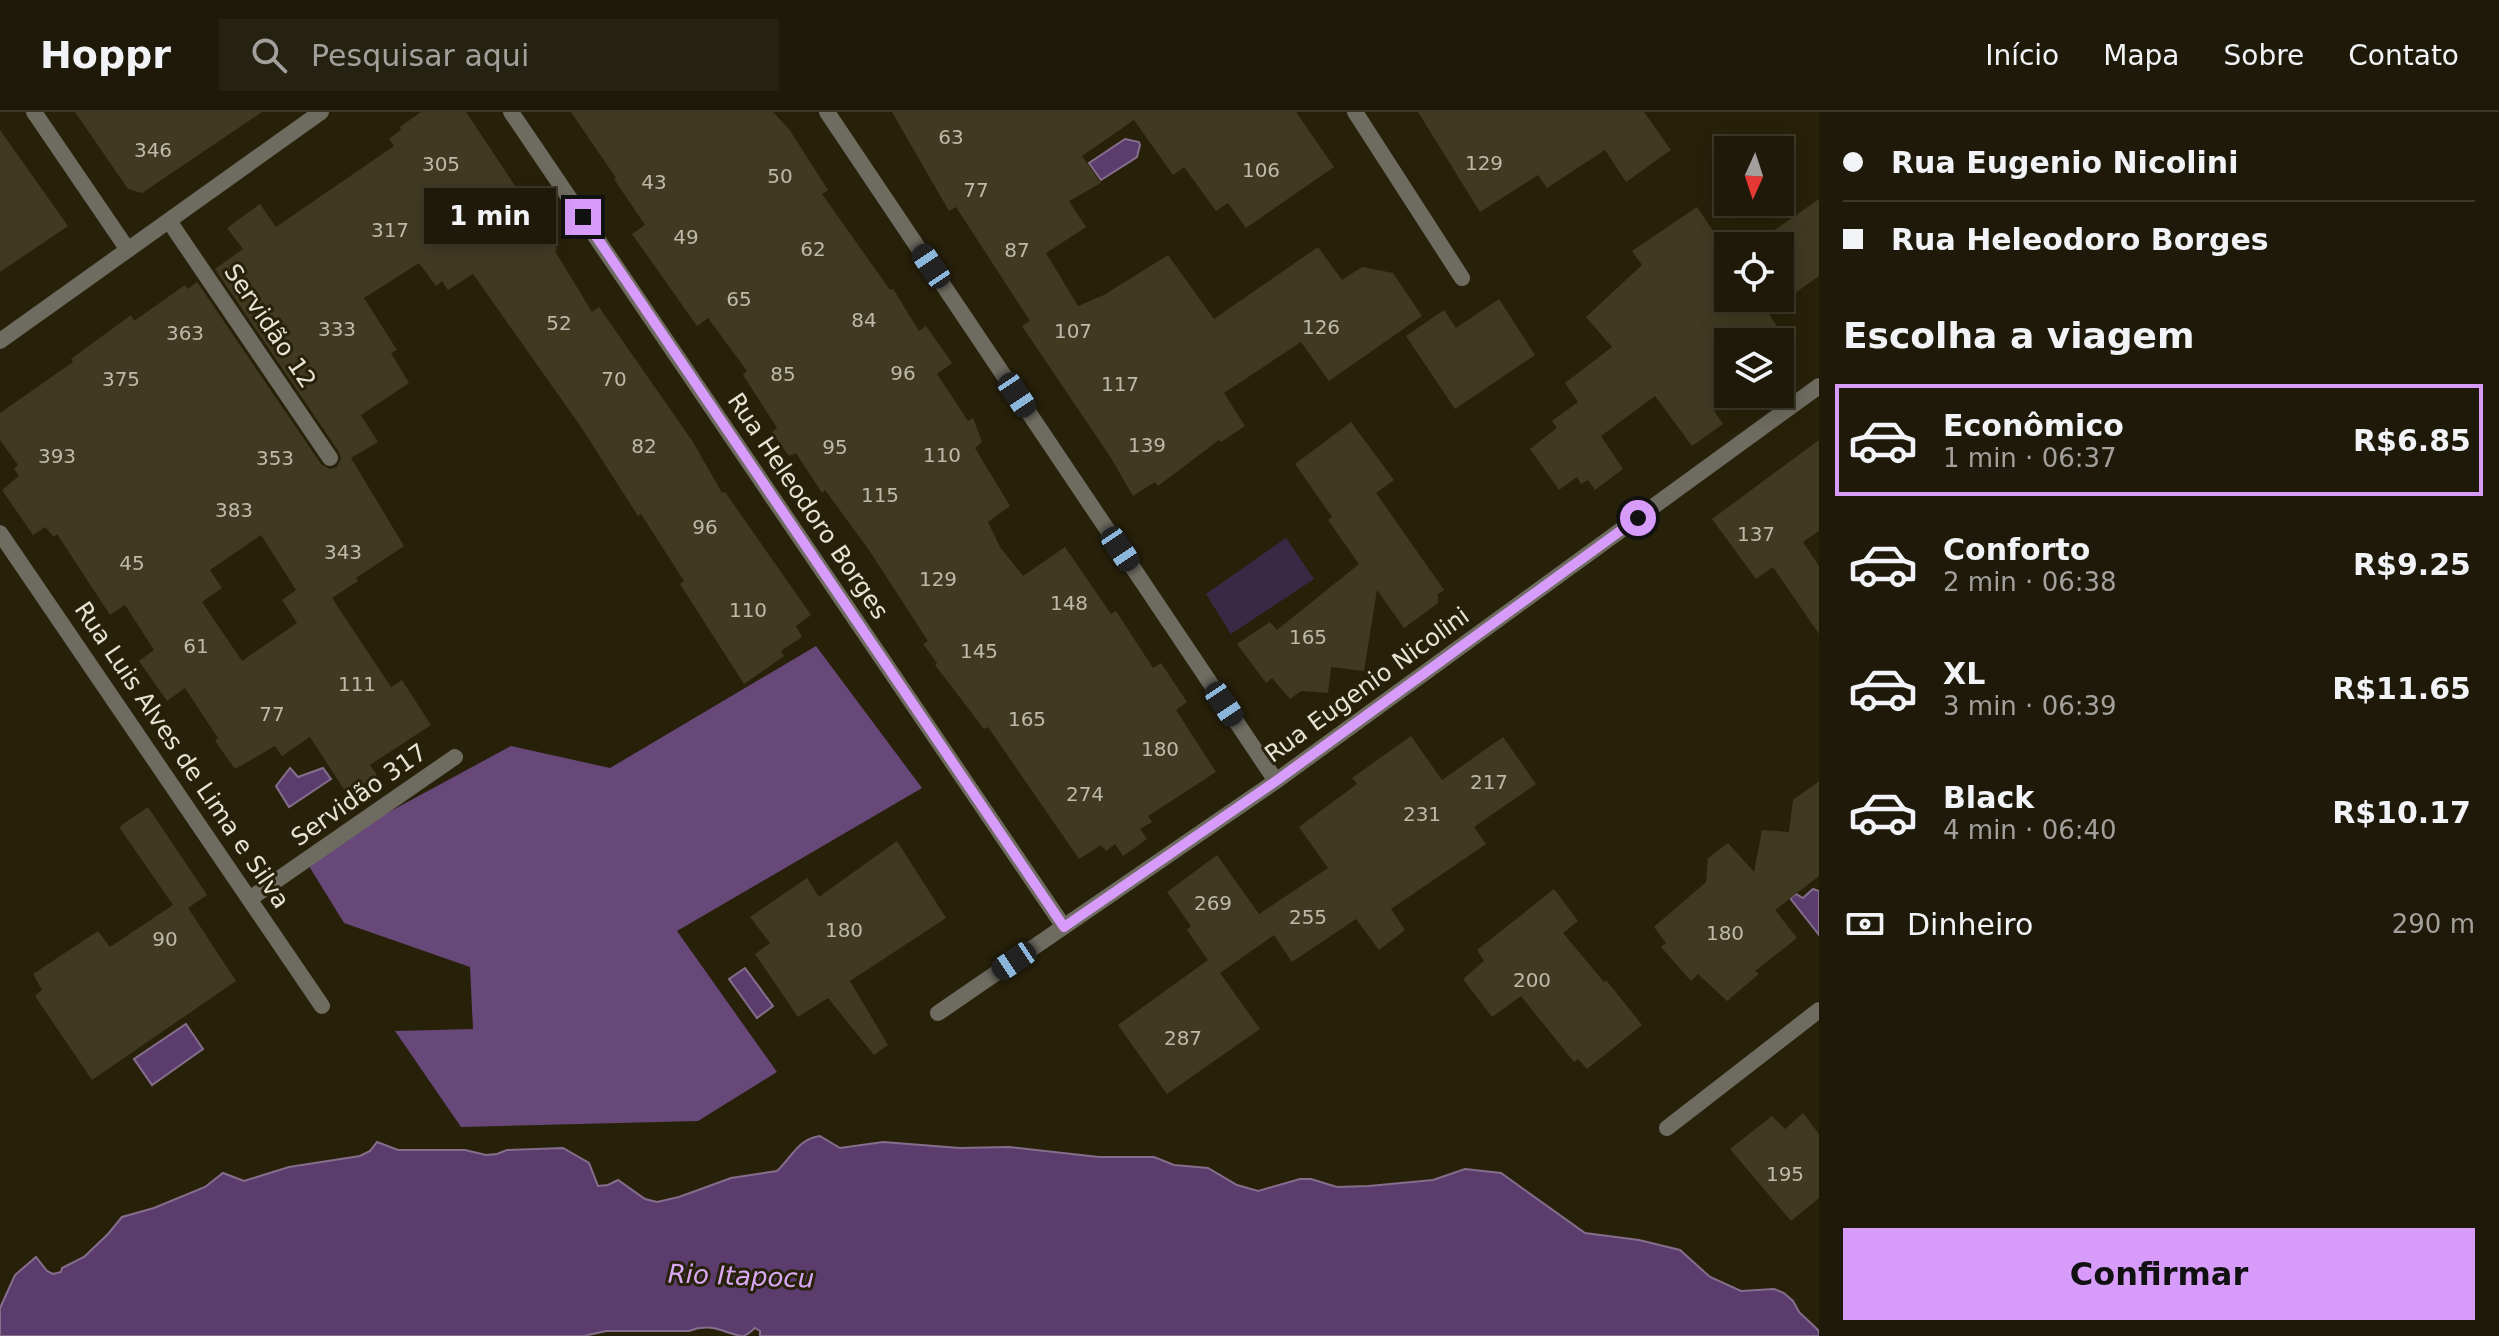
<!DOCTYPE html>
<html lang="pt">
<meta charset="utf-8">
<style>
body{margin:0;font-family:"DejaVu Sans",sans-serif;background:#262212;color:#f1f3f6;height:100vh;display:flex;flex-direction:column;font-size:30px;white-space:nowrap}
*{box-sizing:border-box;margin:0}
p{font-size:26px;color:#a1a09c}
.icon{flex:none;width:44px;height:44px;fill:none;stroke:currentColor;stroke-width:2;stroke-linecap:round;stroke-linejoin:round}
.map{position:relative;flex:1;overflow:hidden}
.sheet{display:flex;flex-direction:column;background:#1e1908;width:680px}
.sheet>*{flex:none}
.guide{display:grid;align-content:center;height:176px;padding:0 24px;background:#1e1908}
.needle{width:52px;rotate:183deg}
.buttons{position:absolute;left:1714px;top:24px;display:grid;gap:16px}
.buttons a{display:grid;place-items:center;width:80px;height:80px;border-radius:0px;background:#1e1908;box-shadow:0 4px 20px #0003,0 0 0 2px #3c3829;font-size:40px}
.end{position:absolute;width:36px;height:36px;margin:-18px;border:10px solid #d79bf9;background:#111;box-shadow:0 0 0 4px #111}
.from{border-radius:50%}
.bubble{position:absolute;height:56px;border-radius:0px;background:#1e1908;box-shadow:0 4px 20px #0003,0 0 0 2px #3c3829;font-size:26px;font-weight:700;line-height:56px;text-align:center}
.car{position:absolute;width:24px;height:48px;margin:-24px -12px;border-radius:10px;box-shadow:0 0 6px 2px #0007;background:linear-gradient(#222 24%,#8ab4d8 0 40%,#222 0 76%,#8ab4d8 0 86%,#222 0)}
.guide b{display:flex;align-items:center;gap:28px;height:76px;font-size:30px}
.guide b+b{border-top:2px solid #3c3829}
.guide i{width:20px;height:20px;background:#f1f3f6}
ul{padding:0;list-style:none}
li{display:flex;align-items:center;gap:24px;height:112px;margin:0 16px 12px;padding:0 8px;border:4px solid transparent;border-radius:0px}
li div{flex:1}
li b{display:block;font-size:30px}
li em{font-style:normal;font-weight:700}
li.selected{border-color:#d79bf9}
li>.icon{width:72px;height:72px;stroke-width:1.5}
h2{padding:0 24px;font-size:36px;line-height:96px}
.pay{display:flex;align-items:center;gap:20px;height:88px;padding:0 24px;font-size:30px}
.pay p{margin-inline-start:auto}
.cta{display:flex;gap:16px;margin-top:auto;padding:16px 24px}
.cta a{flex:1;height:92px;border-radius:0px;background:#d79bf9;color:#111;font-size:32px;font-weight:700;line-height:92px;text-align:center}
header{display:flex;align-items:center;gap:48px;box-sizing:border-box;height:112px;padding:0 40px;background:#1e1908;border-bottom:2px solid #3c3829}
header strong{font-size:38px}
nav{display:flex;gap:44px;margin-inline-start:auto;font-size:28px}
.search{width:560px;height:72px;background:#262212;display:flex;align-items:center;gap:20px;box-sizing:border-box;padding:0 28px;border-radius:0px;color:#a1a09c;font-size:30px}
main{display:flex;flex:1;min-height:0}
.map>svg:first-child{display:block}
.green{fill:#3a2944}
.forest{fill:#684879}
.water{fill:#5b3c6c;stroke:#856e8c;stroke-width:2}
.building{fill:#413a23;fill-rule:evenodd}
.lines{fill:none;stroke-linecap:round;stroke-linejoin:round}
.street{stroke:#6e6b60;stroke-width:16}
.route{stroke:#d79bf9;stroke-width:10}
.labels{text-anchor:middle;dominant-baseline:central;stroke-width:6;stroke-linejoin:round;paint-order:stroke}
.number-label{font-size:20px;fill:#beb9a8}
.street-label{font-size:24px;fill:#e7e3d5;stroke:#28210a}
.water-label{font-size:26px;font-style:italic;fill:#d8a8f4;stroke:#28210a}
</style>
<header>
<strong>Hoppr</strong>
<div class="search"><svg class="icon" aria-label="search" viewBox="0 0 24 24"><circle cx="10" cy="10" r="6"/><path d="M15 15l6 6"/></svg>Pesquisar aqui</div>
<nav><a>Início</a><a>Mapa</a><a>Sobre</a><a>Contato</a></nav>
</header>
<main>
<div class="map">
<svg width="1819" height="1224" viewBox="0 0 1819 1224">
<rect width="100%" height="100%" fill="#28210a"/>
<path class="green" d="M1286,426L1314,467L1231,522L1206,482Z"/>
<path class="forest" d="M816,534L922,676L677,819L777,960L698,1009L461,1015L395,919L473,917L470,855L344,811L304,746L511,634L610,656Z"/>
<path class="water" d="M1125,27L1139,30L1140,33L1137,45L1101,68L1089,51Z
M290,656L298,665L323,656L331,667L289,695L276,674Z
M1813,777L1819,779V823L1790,786L1796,782L1803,786Z
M745,856L773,894L757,906L729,867Z
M186,912L203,937L152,973L134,947Z
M820,1024L840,1036L883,1030L960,1036L1009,1035L1099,1045H1154L1174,1053L1208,1056L1237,1073L1258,1079L1300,1067H1311L1337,1075L1369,1074L1433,1068L1465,1057L1501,1061L1585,1121L1639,1128L1680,1138L1710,1165L1741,1179L1774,1177L1784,1181L1793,1189L1799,1200L1819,1219V1224H760V1219L755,1216C751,1219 748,1223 743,1224C728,1224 715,1209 689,1219H606L584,1224H0V1196L15,1163L36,1145L47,1159L53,1162L61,1160L62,1156L84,1145L108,1122L122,1105L154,1096L205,1075L223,1061L244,1069L289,1055L360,1044L370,1039L377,1030L398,1038H465L486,1043L497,1042L507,1038L563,1036L589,1051L598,1074L608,1073L618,1068L645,1087L657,1090L679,1085L731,1066L777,1059C792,1045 798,1027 820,1024Z"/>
<path class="building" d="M75,0H262L142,81L128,77Z
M421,0H466L557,137L555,139L592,200L599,195L693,330L722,381L725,380L811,503L796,514L802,525L781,539L784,544L744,572L680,472L684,469L641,402L638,404L581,315L473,162L448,178L442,169L436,174L419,151L364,186L397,238L391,241L409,271L361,303L378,330L351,346L404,434L356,466L358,469L332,486L391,575L402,568L431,613L370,653L377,663L347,682L310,625L282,644L275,634L235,657L215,629L218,626L185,576L167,589L139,549L154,538L125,493L110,503L57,422L54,425L45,415L33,423L2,378L19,364L14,357L18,353L0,328V301L73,250L71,247L131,203L134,209L185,173L188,177L197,170L321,352L330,357L337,355L341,346L339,340L215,157L243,137L227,116L260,92L276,115L394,34L389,27L401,18L400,15ZM261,423L296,478L282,488L297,511L242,549L202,490L222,476L210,458Z
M571,0H773L789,17L828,78L822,82L890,178L893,177L919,219L926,214L952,251L937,262L968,309L973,306L982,330L975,336L1010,394L988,410L1000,435L1023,464L1065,435L1111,502L1116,499L1153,556L1161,551L1187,590L1176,598L1216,660L1148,704L1152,710L1140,717L1147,727L1123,744L1115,732L1106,739L1101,733L1079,747L988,615L984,617L935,553L937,551L923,532L928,529L869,438L825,378L822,381L796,341L789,344L772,320L777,316L743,263L747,259L708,206L697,214L632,122L645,113L614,67L616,66Z
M892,0H1296L1334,55L1246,116L1228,91L1216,99L1184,55L1173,63L1134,8L1082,44L1101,71L1069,89L1086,115L1046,141L1078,194L1104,183L1168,143L1214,207L1318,135L1342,168L1362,155L1393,161L1422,204L1329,269L1301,230L1224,281L1245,314L1221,330L1219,328L1158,374L1155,370L1133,384L1111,346L1022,214L1030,209L956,95L949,99Z
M1418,0H1644L1671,38L1626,70L1605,38L1547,76L1538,63L1480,100Z
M0,18L68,114L0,160Z
M1819,87V164L1768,200L1796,245L1780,255V230H1728V282H1740L1714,299L1723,312L1692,334L1655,284L1601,324L1623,357L1595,378L1588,368L1581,372L1577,365L1559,378L1530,337L1557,316L1552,309L1578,290L1565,271L1612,235L1586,205L1642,153L1632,139L1697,95L1728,141V186H1780V134H1752Z
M1499,187L1535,243L1455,297L1406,224L1444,198L1456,216Z
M1351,310L1394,368L1376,381L1444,478L1438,482V491L1404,516L1377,478L1364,559L1331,555L1328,581L1301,579L1290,587L1272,566L1266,571L1237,532L1270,510L1277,518L1359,452L1328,408L1332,405L1295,352Z
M1819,328V419L1803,430L1819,454V522L1773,455L1756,467L1712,407Z
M1411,624L1442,668L1503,625L1536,672L1474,715L1486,732L1391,797L1405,818L1379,838L1356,807L1292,850L1274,823L1220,861L1260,917L1167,982L1118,913L1208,848L1187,818L1191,814L1167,780L1217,743L1259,802L1328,756L1299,715L1357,672L1352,666Z
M1819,669V764L1775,798L1797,826L1755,859L1759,862L1727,889L1698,862L1691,869L1661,835L1666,831L1654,815L1706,770L1708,746L1728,731L1754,760L1762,718L1789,720L1793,688Z
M148,695L207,783L188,796L236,869L92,968L35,884L42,878L33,862L98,819L110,835L173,793L119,715Z
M897,729L946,806L850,869L888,933L874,943L828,886L798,905L755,842L770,831L750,805L807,766L819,785Z
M1554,777L1578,809L1563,821L1604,870L1606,868L1642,913L1587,957L1578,947L1574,950L1521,884L1492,905L1463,867L1484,849L1477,838Z
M1803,1001L1819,1022V1086L1791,1109L1730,1037L1772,1004L1785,1017Z"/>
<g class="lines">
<path class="street" d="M34,0L128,138
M511,0L1064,815
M827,0L1276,669
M1355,0L1462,166
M169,109L330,346
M0,229L321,0
M0,421L322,894
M251,786L455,645
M938,901L1276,669L1819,274
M1667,1016L1819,898"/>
</g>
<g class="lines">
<path class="route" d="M583,105L1064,815L1276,669L1638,406"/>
</g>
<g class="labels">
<g class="number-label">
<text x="951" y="25">63</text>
<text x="153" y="38">346</text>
<text x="1484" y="51">129</text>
<text x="441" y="52">305</text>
<text x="1261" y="58">106</text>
<text x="780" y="64">50</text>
<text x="654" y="70">43</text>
<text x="976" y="78">77</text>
<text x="390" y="118">317</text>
<text x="686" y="125">49</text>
<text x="813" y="137">62</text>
<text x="1017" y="138">87</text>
<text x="739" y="187">65</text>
<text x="864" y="208">84</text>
<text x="559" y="211">52</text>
<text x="1321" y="215">126</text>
<text x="337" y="217">333</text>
<text x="1073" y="219">107</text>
<text x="185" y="221">363</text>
<text x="903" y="261">96</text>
<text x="783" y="262">85</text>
<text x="121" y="267">375</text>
<text x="614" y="267">70</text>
<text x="1120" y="272">117</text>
<text x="1147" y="333">139</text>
<text x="644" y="334">82</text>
<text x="835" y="335">95</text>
<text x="942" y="343">110</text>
<text x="57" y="344">393</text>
<text x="275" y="346">353</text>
<text x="880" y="383">115</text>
<text x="234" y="398">383</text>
<text x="705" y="415">96</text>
<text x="1756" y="422">137</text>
<text x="343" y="440">343</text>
<text x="132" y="451">45</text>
<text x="938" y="467">129</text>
<text x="1069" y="491">148</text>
<text x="748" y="498">110</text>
<text x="1308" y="525">165</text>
<text x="196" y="534">61</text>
<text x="979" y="539">145</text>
<text x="357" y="572">111</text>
<text x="272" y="602">77</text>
<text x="1027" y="607">165</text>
<text x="1160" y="637">180</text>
<text x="1489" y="670">217</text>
<text x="1085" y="682">274</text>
<text x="1422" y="702">231</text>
<text x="1213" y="791">269</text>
<text x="1308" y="805">255</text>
<text x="844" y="818">180</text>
<text x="1725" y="821">180</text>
<text x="165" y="827">90</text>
<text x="1532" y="868">200</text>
<text x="1183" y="926">287</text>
<text x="1785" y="1062">195</text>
</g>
<g class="street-label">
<text transform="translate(270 214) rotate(56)">Servidão 12</text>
<text transform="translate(808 394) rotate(56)">Rua Heleodoro Borges</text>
<text transform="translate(1367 573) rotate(-36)">Rua Eugenio Nicolini</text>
<text transform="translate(182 643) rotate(56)">Rua Luis Alves de Lima e Silva</text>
<text transform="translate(359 683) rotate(-35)">Servidão 317</text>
</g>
<g class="water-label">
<text transform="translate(741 1164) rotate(2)">Rio Itapocu</text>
</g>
</g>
</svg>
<div class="buttons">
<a><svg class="needle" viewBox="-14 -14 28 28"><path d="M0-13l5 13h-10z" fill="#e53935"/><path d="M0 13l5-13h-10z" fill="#a1a09c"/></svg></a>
<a><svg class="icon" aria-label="locate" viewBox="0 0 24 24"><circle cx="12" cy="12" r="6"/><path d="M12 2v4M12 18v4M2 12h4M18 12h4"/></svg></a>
<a><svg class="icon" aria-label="layers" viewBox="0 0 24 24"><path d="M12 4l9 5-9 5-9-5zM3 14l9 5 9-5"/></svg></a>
</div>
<i class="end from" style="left:1638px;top:406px"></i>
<i class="end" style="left:583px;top:105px"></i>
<div class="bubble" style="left:424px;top:76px;width:132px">1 min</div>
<i class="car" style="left:931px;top:154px;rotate:326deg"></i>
<i class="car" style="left:1017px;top:283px;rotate:146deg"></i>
<i class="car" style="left:1120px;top:437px;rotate:146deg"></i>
<i class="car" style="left:1224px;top:592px;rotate:146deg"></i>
<i class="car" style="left:1014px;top:849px;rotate:236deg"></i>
</div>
<section class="sheet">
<div class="guide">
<b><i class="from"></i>Rua Eugenio Nicolini</b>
<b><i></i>Rua Heleodoro Borges</b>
</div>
<h2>Escolha a viagem</h2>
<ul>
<li class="selected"><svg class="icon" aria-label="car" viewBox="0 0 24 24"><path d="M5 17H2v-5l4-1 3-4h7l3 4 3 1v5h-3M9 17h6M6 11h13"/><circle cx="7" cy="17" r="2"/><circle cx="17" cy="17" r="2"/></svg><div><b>Econômico</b><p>1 min · 06:37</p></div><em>R$6.85</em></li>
<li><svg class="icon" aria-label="car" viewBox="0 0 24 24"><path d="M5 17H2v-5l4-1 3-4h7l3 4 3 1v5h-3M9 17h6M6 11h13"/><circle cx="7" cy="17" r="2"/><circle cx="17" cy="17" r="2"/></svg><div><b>Conforto</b><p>2 min · 06:38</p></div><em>R$9.25</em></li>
<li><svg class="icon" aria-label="car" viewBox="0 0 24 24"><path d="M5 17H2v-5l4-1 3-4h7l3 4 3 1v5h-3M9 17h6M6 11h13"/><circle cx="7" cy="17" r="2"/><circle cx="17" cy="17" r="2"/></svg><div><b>XL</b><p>3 min · 06:39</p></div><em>R$11.65</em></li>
<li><svg class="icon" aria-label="car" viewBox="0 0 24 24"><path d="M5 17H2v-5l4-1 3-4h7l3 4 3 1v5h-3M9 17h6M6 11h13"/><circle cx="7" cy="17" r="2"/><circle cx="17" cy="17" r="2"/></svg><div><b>Black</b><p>4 min · 06:40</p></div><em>R$10.17</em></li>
</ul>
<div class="pay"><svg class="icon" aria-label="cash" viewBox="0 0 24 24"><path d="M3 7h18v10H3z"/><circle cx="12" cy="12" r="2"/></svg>Dinheiro<p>290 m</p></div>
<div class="cta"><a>Confirmar</a></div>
</section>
</main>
